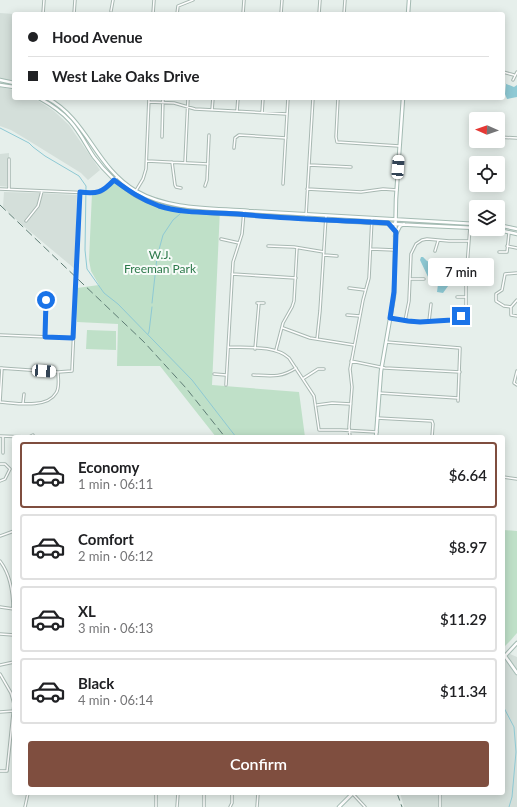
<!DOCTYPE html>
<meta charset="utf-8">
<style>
body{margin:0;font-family:Lato,sans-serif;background:#f6f6f6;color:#202124;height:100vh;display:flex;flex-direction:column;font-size:15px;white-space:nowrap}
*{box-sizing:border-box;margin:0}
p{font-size:13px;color:#757577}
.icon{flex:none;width:22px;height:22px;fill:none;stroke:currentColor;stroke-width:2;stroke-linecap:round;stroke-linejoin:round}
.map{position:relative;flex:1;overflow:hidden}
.sheet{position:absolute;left:12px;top:435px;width:493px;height:360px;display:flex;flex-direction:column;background:#fff;border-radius:4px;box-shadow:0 2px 10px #0003}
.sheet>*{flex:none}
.hud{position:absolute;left:12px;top:12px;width:493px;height:88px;border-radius:4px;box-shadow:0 2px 10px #0003;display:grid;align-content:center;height:88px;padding:0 16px;background:#fff}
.needle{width:26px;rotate:272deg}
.tools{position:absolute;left:469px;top:112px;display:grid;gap:8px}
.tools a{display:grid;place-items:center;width:36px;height:36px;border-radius:4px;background:#fff;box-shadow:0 2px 10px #0003;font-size:20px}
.end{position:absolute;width:18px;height:18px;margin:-9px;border:5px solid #1a73e8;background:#fff;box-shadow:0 0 0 2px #fff}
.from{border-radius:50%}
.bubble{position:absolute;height:28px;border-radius:4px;background:#fff;box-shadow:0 2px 10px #0003;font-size:13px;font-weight:600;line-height:28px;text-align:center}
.car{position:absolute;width:12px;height:24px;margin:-12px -6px;border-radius:5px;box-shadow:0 0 3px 1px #0007;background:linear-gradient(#fff 24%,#345 0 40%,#fff 0 76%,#345 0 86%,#fff 0)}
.hud b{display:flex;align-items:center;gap:14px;height:38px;font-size:15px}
.hud b+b{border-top:1px solid #e0e0e0}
.hud i{width:10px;height:10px;background:#202124}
ul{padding:7px 0 0;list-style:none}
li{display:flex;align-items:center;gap:12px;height:66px;margin:0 8px 6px;padding:0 8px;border:2px solid #e0e0e0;border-radius:4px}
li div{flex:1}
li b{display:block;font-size:15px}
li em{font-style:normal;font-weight:600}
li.active{border-color:#7f4e3f}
li>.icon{width:36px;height:36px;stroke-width:1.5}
.action{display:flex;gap:8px;margin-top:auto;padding:8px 16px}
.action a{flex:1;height:46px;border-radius:4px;background:#7f4e3f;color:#fff;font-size:16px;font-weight:600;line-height:46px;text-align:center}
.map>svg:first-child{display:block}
.built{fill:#d4dfda}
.green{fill:#bfe0c8}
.water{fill:#8ec9d4}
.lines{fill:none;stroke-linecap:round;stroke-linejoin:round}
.stream{stroke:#8ec9d4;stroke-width:1}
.street-casing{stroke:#a8b8b2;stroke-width:3.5}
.secondary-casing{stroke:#a4bbb3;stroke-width:4.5}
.street{stroke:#fff;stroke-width:1.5}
.secondary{stroke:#fff;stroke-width:2.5}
.rail{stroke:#5f7d75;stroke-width:1;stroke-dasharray:8 4;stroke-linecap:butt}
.route{stroke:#1a73e8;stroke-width:5}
.labels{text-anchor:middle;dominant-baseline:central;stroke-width:4;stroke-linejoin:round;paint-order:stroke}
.park-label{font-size:12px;fill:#2d7a4b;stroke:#f7fbf9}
</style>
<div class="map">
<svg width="517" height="807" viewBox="0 0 517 807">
<rect width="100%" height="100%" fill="#e6efeb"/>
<path class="built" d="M0,13L14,14V85L0,83Z
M0,87L14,90V98H34L54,111L69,125L100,170L88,180L81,173L26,139L11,130L0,126Z
M9,153V187L0,186V154Z
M4,192L40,193L77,195L75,269L21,224L3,207Z
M510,654L517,657V807H404L400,793H503V660Z"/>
<path class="green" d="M117,177L144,195L178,205L220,209L212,385L299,392L305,437H216L160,366H117L118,324L77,322V288L99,285L91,271L89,260L92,193L101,192Z
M87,330L116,331V350L86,349Z
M503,530L517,531V633L510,641L503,648Z"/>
<path class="water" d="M504,83L514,87L517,85V97L507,99L505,94L506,84Z
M421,257H423L427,261L452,270L451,282L443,293L437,292L438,284L429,279L420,260Z"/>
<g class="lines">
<path class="stream" d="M0,128L29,143L33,147L45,156L79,176L86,186L85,250L87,269L104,293L118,304L192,380L236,437
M152,303L157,257L163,235L173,220L180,214
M148,334L149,332L152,307
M503,706L514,727L516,752L512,797L509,807"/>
<g class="street-casing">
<path id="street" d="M111,11L113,0
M43,14L44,0
M74,14L75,0
M153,14L154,0
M177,14L178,6L193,0
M243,14L244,0
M281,14L282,0
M319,14L320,0
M344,14L345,0
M503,72L514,75
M513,80L517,72
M338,98L336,137L337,142L399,146
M149,102L174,103L195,109L287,114
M212,110L213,98
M237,111L238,98
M262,113L263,98
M162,137L163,98
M498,137L517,138
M234,148L235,138L239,135L286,138
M147,161L208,164
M172,162L175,185L176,187L181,188
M185,163L188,98
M309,165L351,167
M283,184L288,98
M205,186L207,180L209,135
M0,189L92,193L101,192L117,177
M9,189V159
M307,189L361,192L383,189L397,190
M134,194L143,179L146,169L149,98
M306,215L313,98
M26,221L38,206L42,191
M221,239L239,243
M268,246L294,247L324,252
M507,246L517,248
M371,249L395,250
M435,251L438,241
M499,252H507L509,233
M324,255L337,256
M232,274L296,278
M410,279H424
M349,288L365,290
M457,297H466
M257,303H264
M511,307L504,306L496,301V294L502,290L505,274L517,273
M511,307V315L517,316
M511,307L517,300
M347,315L360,316
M391,318L412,322L450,320L457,319L462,315L466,309V280L470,227
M405,321L409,301L411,254L416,244L422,240L427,239L449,241H469
M429,321L431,304
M283,328L310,338L354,345
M0,335L73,338
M45,337L47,301
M317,339L320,311L326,216
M386,342L460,348L458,401
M228,347C247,348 275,345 289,358L314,396L319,430H341L377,432
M255,349L259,303
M276,350L283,323L292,307L294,301L297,248
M351,361L385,368L460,372
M0,368L58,372L72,371L80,193
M517,371L514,383L517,385
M214,374L226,375
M253,375C271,376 281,378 296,368
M304,378L318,369H324
M226,385L233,262L242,234L244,211
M379,393L458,398
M0,402C15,403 47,409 56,393C60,388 58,378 58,372
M0,402L2,368
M23,403L24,394
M317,405L332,403L351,404
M377,418L432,421L433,424L432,437
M0,436L29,437L33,435
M3,437V453
M350,437L349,427L352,387L350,369L363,300L369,278L372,218
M0,464H5L10,469L5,479L0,481
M503,477L517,479
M0,536L14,531
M0,561C10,574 13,593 13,609
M0,607L14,609
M0,634L14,635
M0,665L14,662
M0,674L11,693L14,704L7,771H0
M0,712L14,711
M204,793V807
M352,793L365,807
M440,793V807
M25,807L28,793
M156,807V793
M177,807L178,793
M230,807L232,803V793
M257,807L258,793"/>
</g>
<g class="secondary-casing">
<path id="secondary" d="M408,14L409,0
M0,80L14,83
M0,85L14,87
M39,98C50,104 62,112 70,121C80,132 86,145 94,157C105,172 118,184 133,194C166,215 225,213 264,216C334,221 405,225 476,228
M47,98C88,120 95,167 136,191C169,210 212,208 249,211C324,216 400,219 476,224
M388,223L395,231
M498,225L517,229
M494,229L517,234
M395,236L400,226L404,224
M376,437L381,371L394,296L396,199L403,98
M505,656L517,673
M503,658L517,643
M339,807L353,793"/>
</g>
<use href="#street" class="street"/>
<use href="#secondary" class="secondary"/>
<path class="rail" d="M0,205L144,342L186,388L225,437
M397,793L402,807"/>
</g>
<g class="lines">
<path class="route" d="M46,300L45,337L73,338L80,192C97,194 102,193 114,180C129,191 142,200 159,206C184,214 212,212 238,214C288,219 338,220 388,223L396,232L394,292L390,318L408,321L420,322L452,320L461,316"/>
</g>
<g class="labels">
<g class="park-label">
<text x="160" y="254">W.J.<tspan x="160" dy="14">Freeman Park</tspan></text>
</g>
</g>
</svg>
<div class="tools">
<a><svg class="needle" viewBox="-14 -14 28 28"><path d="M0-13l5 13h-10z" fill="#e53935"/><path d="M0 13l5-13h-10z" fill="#757577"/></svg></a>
<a><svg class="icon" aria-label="locate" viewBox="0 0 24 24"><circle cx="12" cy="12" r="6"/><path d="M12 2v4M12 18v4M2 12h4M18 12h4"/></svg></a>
<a><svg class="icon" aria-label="layers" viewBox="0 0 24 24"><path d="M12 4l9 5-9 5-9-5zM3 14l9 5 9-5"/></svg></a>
</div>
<i class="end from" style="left:46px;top:300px"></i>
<i class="end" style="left:461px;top:316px"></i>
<div class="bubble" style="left:428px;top:258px;width:66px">7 min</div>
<i class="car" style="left:398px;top:167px;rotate:4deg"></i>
<i class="car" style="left:44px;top:371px;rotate:94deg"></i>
<div class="hud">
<b><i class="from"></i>Hood Avenue</b>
<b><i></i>West Lake Oaks Drive</b>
</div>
<section class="sheet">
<ul>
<li class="active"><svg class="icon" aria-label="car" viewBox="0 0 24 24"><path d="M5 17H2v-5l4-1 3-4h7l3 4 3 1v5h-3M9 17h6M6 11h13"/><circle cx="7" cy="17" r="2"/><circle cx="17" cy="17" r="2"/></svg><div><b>Economy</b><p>1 min · 06:11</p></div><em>$6.64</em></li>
<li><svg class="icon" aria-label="car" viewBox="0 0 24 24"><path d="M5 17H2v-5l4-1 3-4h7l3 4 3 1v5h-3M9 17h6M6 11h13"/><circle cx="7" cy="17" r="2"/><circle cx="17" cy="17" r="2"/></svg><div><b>Comfort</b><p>2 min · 06:12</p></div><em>$8.97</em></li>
<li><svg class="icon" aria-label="car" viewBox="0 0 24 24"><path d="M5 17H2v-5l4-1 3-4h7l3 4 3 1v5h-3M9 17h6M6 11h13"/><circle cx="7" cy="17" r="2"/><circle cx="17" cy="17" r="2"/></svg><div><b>XL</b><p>3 min · 06:13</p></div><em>$11.29</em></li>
<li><svg class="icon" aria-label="car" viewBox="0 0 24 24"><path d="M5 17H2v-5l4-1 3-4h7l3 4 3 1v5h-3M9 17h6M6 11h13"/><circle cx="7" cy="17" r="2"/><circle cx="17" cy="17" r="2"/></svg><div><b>Black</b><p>4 min · 06:14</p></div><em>$11.34</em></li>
</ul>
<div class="action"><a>Confirm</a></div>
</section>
</div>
